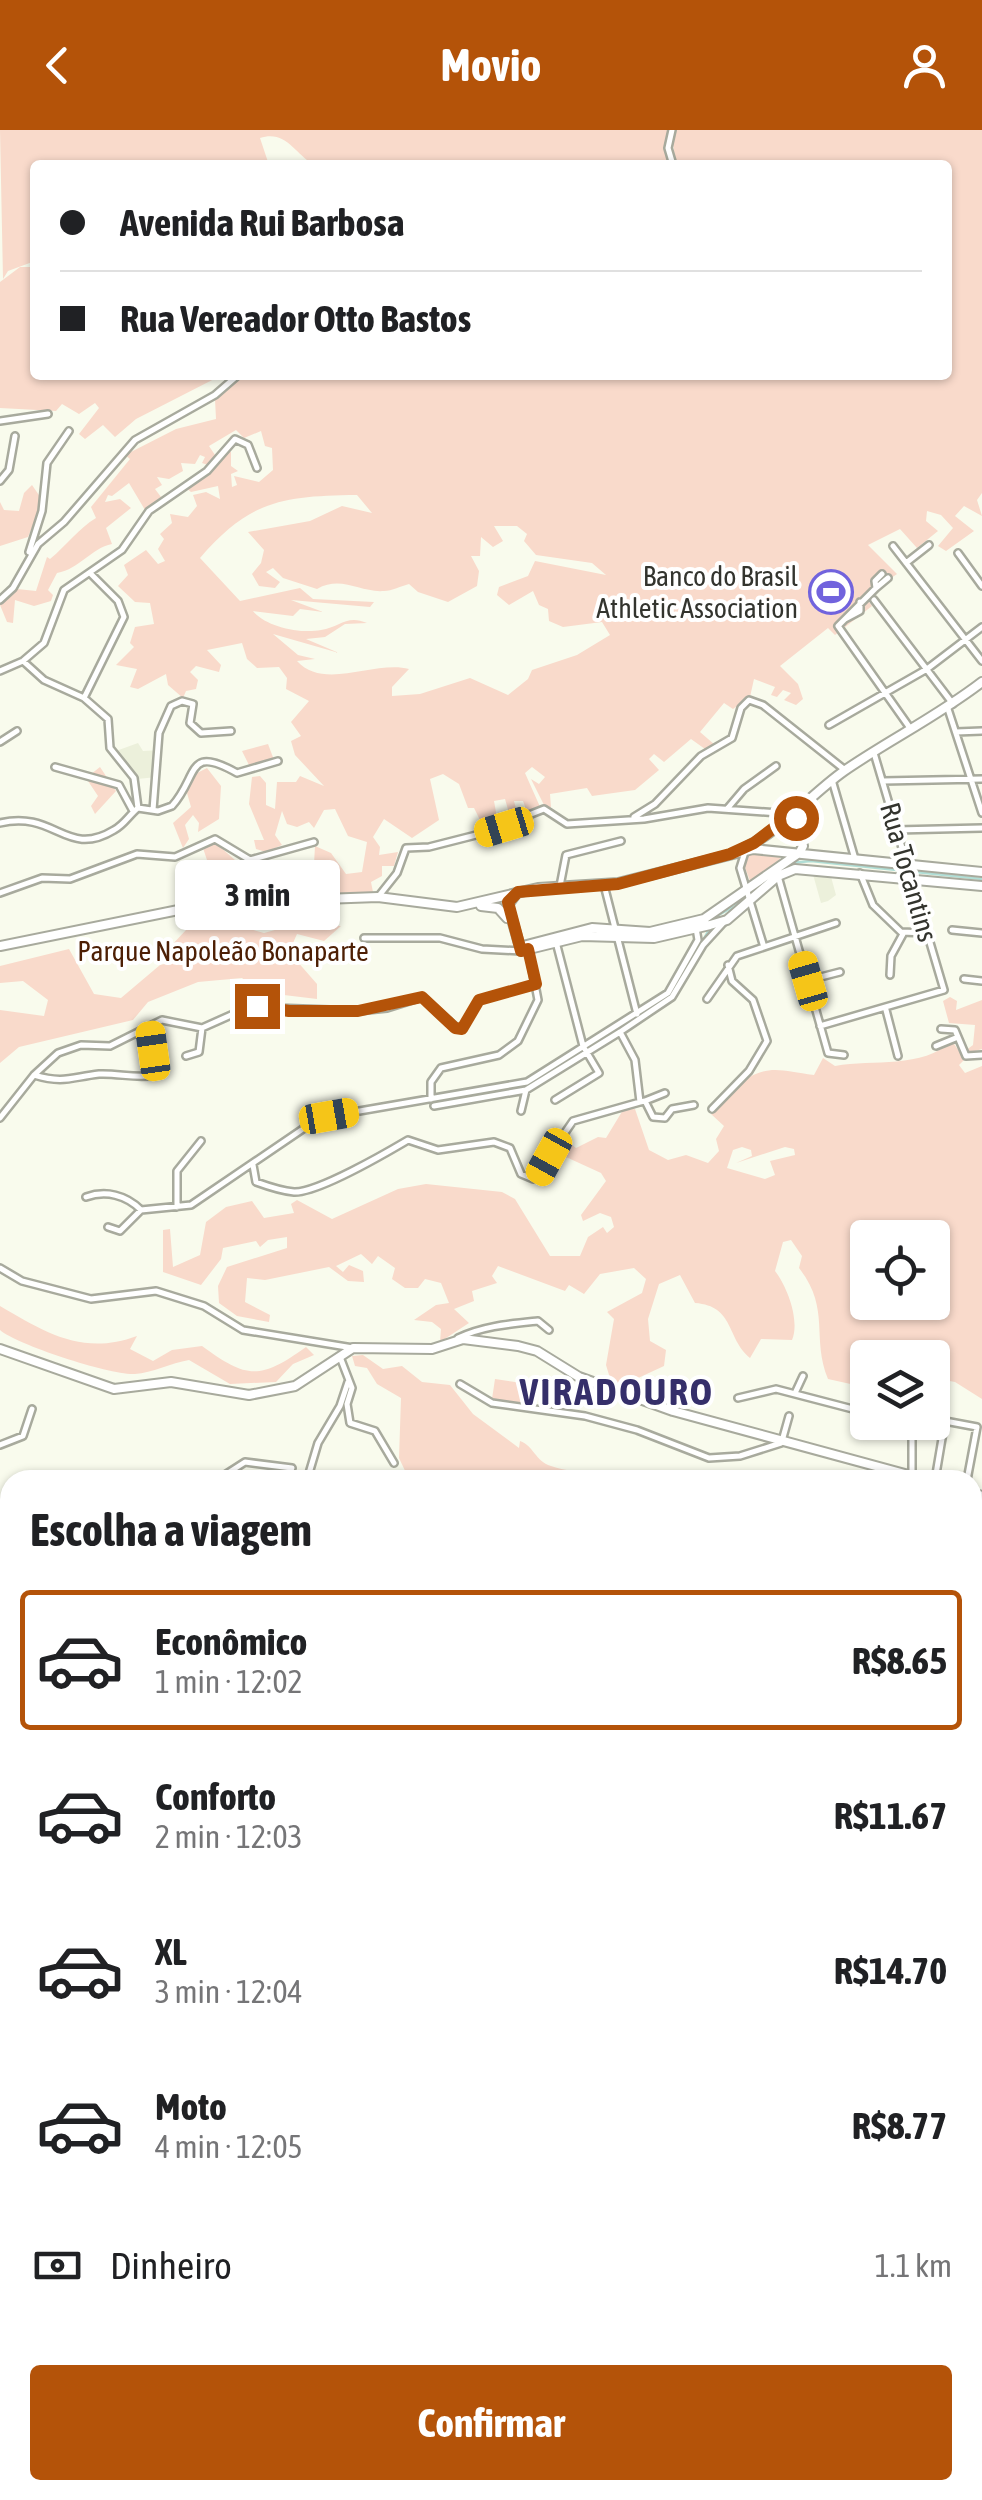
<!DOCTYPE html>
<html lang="pt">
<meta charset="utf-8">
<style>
body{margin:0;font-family:"Asap Condensed",sans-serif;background:#f6f6f6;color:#202124;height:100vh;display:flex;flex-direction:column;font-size:38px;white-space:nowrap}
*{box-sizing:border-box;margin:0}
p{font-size:32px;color:#757577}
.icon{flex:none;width:55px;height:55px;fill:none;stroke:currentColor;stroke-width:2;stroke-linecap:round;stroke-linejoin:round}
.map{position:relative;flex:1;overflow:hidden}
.side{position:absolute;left:0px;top:1340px;width:982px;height:1030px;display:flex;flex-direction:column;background:#fff;border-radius:30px 30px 0 0;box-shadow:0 2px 8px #0004}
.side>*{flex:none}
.top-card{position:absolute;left:30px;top:30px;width:922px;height:220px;border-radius:10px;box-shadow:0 2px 8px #0004;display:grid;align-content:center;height:220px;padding:0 30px;background:#fff}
.tools{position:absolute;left:850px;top:1090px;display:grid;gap:20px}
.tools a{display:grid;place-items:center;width:100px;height:100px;border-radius:10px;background:#fff;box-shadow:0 2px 8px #0004;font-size:50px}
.end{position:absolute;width:45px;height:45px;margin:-22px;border:12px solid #b45309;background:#fff;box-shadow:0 0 0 5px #fff}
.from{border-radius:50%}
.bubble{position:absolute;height:70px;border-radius:10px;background:#fff;box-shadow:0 2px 8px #0004;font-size:32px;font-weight:700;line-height:70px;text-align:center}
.car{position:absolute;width:30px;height:60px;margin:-30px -15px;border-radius:12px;box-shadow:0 0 8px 2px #0007;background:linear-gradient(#f5c518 24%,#345 0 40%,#f5c518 0 76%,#345 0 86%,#f5c518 0)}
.top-card b{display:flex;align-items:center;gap:35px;height:95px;font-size:38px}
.top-card b+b{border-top:2px solid #e0e0e0}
.top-card i{width:25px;height:25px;background:#202124}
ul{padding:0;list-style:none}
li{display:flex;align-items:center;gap:30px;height:140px;margin:0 20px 15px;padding:0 10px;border:5px solid transparent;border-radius:10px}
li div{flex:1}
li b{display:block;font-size:38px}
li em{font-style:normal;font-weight:700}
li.current{border-color:#b45309}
li>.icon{width:90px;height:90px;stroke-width:1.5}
h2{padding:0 30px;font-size:45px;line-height:120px}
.pay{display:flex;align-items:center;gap:25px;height:110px;padding:0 30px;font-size:38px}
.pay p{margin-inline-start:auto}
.action{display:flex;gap:20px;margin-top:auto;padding:20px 30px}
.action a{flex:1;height:115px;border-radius:10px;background:#b45309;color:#fff;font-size:40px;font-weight:700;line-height:115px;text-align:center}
header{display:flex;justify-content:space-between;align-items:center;height:130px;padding:0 30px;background:#b45309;color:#fff;font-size:45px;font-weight:700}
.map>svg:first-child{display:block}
.built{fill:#ecf0db}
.green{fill:#f9dacb;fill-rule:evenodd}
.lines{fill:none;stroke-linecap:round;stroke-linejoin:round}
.stream{stroke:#b1ded6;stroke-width:2.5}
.minor-casing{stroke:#a8aa9d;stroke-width:10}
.major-casing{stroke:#a8aa9d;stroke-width:12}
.minor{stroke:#fff;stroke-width:5}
.major{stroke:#fff;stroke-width:8}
.route{stroke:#b45309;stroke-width:12}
.labels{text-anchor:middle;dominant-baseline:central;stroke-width:8;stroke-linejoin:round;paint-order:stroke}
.poi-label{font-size:28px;fill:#33342e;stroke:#fff;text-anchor:end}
.street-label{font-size:28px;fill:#33342e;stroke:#fff}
.park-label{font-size:28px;fill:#4d1f04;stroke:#fff}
.district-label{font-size:38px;font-weight:bold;letter-spacing:2.5px;fill:#352f6a;stroke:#fff}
</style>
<header><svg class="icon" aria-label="back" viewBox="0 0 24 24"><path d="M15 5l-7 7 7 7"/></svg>Movio<svg class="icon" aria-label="person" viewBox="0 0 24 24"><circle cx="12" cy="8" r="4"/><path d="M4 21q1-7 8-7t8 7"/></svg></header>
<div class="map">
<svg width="982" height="2370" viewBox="0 0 982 2370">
<rect width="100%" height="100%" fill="#f9fbed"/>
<path class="built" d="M138,613L143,621L161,620L157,647L137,649L116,621Z
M812,741L830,743L836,765L828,771L821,773Z"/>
<path class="green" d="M0,0H675L670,7L674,35H314C294,23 286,0 260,8L269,35H35V131L8,141L3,149Z
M677,0H982V363L977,370L982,386L964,376L955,386L974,401L946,421L938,416L953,398L941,385L927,381L926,391L938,401L917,418L900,399L868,415L897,444L865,466L872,476L835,505L828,498L780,536L798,554L803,569L796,575L784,570L791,563L783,560L777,567L771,565L775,557L754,549L750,567L733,579L724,573L700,602L715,615L705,619L691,609L664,632L654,624L649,629L659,640L635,660L592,666L587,658L550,664L551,677L546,679L531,649L539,654L545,647L532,637L525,643L541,679L527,682L523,671H514L518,686L511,690L505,669L494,671L498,693L484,698L474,678H468L459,654L443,644L430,649L439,690L412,708L384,689L373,707L380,717L379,725L398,722L394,736H382V746L371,752L373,762L328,766L324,742L314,734L315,716L331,723L346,744L362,742L367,712L348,706L335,679L324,680L314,698L309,692L297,697L287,694L282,681L275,705L282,715L266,722L256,719L254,710H264L249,674L252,647L260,646L266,653V675L275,679L277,652H296L300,646L324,656L295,625L291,611L301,606L291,592L309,571L286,559L287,548L279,537L257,538L247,529L242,513L207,520L221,535L219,542L196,536L190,542L198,550L196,559L186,561L183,568L168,555L166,544L138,559L130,557L137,539L116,535L134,517L130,513L135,497L154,494L150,473L135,472L118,456L128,445L124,435L146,420L158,434L165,431L158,419L164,409L160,404L172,393L170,384L188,387L197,376L193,365L206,362L220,369L218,356L191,362L185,357L204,348L226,321L231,322V336L238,341L231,344L232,357L237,355L234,346L259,352L273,340L272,318L265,316L261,301L244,308L236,300L209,316L215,325L208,335L202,333L205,327L200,325L195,334L181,333L183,341L169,349L157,347L162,355L155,359L161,367L145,380L129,353L112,366L108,365L105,372L120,369L131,378L106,398L112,414C91,418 80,439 57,443L48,460L53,465L51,471L34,476L15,470L13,493L7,492L0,475L17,459L36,461L47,427L50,429C67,415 79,398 96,388L91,377L130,329L125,325L176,299L216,289L215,269L243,245H948V35H676L672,7ZM357,365L372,383L342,376L310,391L248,402L264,420L261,433L252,444L259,456L275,458L280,452L266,442L273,438L283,448L317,459C342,445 360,463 384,461C392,461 401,456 409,454L418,462L448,472L477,456L479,441L471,426H480L481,407L493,417L503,411L494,396H517L527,404L524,411L536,425L592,433L606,445L535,431L528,446L499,457L497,465L509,475L533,461L539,475L548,479L549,491L563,497L602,492L610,505L577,525L532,540L528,549L508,565L470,548L420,564L392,566V557L409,539C375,530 324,561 297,531L315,529L298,525L273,504L339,523L306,509L325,507L345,494L367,493C347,484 340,497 321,500C301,504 266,497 253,481L293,486L300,479L323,482L291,470L370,477L374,472L313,469L300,458L240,471L200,428C250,370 283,366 357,365Z
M20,137H35V245H222L136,289L115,307L103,295L85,309L79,304L99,278L95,273L79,284L62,274L56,281L0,278V152Z
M32,355L43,371L28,407L0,416V372L4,380L19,381L24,363Z
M268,614L274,630L250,637L242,621Z
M100,637L116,661L95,684L91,676L98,666L86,648Z
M207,638L221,656L219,689L198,702L199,693L193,685L185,695L189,709L183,718L173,693L191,677L187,663L193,645Z
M202,715H218L244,738L241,751L230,760L215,754Z
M748,722L780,724V729L750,751L743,732Z
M225,792L264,803L293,795L341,796L324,811L297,804L289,822L317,854V869L259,862L242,848L198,852L148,872L133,890L19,917L0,933V880L44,886L48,870L23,851L0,853V836L69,819L94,864L121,868L160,835L186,829L190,816L174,823L170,817L186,800Z
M950,867L957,871L956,880L982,870V919L972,922L959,935L965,943L982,936V1269L955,1252L933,1248L932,1228L870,1227L869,1219L858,1214L852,1220L862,1243L855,1255L828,1249C811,1207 831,1179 799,1138L802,1126L791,1110L783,1112L775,1141C788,1158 800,1191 792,1210L761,1209L750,1228C726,1208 735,1176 695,1173L680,1145L659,1154L648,1189L650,1211L666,1220L664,1236L636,1249L628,1263L613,1258L606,1235L614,1189L607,1182L642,1163L646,1149L634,1138L600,1144L584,1164L569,1155L565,1161L498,1136L492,1146L497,1153L472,1161L474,1171L454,1179L469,1193L440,1212L441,1199L432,1192L414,1190L436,1175L449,1173L441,1153L425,1149L418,1158H405L392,1149L395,1138L378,1126L372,1134L361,1124L336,1136L343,1142L349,1135L363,1141L364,1152L348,1151L329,1137L265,1150L247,1148L245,1172L270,1185L269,1192L237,1186L219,1173L218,1156L227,1137L287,1118V1107L268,1110L260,1117L256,1111L223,1118L221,1129L201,1155L163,1142V1100L170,1099L173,1137L200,1125L206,1092L226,1077L252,1071L264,1088L294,1083L291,1074L297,1070L332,1089L398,1059L426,1054L502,1062L515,1069L550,1126H580L588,1107L603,1097L607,1103L614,1097L611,1087L600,1083L583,1091L581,1085L606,1051L601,1043L555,1022L563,1008L576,1018L598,1007L606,1008L623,980L635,979L649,1020L668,1030L686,1025L708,1033L719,1021L716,1009L724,996L711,984C720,977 724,966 732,959C766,932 777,940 814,945L823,928L835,936C874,929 922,939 952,911L961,924L973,915L975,895L949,893L943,871ZM742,1017L751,1020L752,1026L736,1033L785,1017L794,1019L795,1025L770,1031L775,1045L765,1049L727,1038L733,1020ZM868,1108H932V1172H868Z
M0,1176C46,1203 83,1226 137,1206L130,1219L153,1231L172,1220L202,1216C246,1248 259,1251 306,1217L314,1225L293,1234L276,1252L230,1254L189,1230C171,1233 152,1243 135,1244C113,1246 17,1215 0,1200Z
M363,1225L383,1239L402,1236L422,1252L450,1255L473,1284L519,1318L520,1311C534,1316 535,1331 551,1336C576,1345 602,1339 626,1350H386L388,1341L399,1348L408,1347L399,1328L401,1268L377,1254L367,1238L355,1236L352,1226Z
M495,1249L536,1255L533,1275L492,1269Z
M1,1544L10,1546V1600L0,1593Z
M10,1721V1851L3,1854L0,1738Z
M10,1966V2053H2L0,1975Z
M972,1986L982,1988V2054L973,2046Z
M982,2066V2370H934L935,2360H972V2071Z
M0,2124L10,2138V2191L0,2182Z
M0,2360H43L54,2365L68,2360H176L172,2370H0Z"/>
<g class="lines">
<path class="stream" d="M791,733L811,731L982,749
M735,775L745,767
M708,791L733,777
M688,836L709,800
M521,958L634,890"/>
<g class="minor-casing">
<path id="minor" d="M672,0L668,18L673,35
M0,291L48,284
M0,351L9,340L15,306
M893,416L982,531
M29,422L42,381L47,333L69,301
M958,423L982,456
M906,433L929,415
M882,444L875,451L876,458L838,496L910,598
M876,458L888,448
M0,470L13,458L38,414L64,392L135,310L215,265L238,245
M874,470L953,574
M845,489L860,481V472
M23,531L44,550L84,568L108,589L110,618L134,648L138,678
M0,541L23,531L44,513L64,460L122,420L149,381L207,341L235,309L248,315L257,338
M84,568L124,487L118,471L91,444
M948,579L982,683
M829,595L927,539L982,497
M956,602L982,601
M0,612L17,601
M55,637L119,655L133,681
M832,650L855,729
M883,651L982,649
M138,678L158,681L172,676C199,646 186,614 237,643L278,631
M727,679L744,659L776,636
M153,680L159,603L171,576L182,571L193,574L190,593L201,603L231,601
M634,687L655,674L701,626L732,608L741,578L749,570L763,575L845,640
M0,693C56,680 66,729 114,700C124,695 129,685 138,678
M896,700L982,698
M745,722L740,738L763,814
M860,743L873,775L901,802L927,803
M778,746L828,923L844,925
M604,755L637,884
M560,756L566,725L621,711
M0,763L42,748L70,749L137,724L175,727L215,709L250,730L314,712
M378,767L397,743L406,718L429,717L480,704L544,679L567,694L644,689L708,678L792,684
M952,800L982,803
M364,808H440L482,819L521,821
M890,845L891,826L903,804
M964,849L982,851
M809,850L840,842
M707,869L737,826L836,793
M886,880L898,926
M820,896L944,860L874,623
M941,899L955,900L966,926L982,925
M620,902L635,930L640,972L645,971L653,987L665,988L672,979L694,975
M936,916L958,907
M186,926L199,922L202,898
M34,945C64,954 72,947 99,944C119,943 136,949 157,945L149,897
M431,969V952L441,938L499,925L518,911L538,870L528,818
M555,970L599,943L583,916L556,812
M645,971L665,963
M434,976L526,960L620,902L672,867L703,815L724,792
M712,979L749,941L767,911L753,870L732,851L728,835
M521,981L526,960
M0,988L34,945L58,923L81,915L110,916L162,890L202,898L249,877L358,881L387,878L422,867L458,899L464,896L479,870L536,854
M253,1035L256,1052C267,1056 282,1061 294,1062C317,1063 386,1023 408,1010L438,1020L494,1012L510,1018L521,1044L533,1049L573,991L640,972
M86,1067C106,1060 126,1065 141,1080
M177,1077V1041L201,1011
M108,1097L120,1101L141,1080L191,1075L319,988L527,952L668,863L698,810L696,798
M0,1138L22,1151L91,1169L156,1161L204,1176L243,1200L353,1218
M458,1208C483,1196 509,1194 538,1191L549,1200
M340,1227L352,1258L347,1274L350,1293L375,1301L394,1333
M460,1254L492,1273L585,1286L637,1300L709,1328L740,1326L781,1313
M796,1261L803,1246
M738,1268L776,1259L868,1283
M862,1281L868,1265
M892,1292L912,1305V1346
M782,1311L789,1286
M0,1315L23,1306L32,1279
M217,1350L245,1332L292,1338
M307,1350L318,1313L340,1276L348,1252
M935,1350L945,1291L977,1297L967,1350
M972,1467L982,1450
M0,1520L10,1527
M972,1528H982
M972,1561L982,1546
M0,1629H10
M972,1734L982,1731
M972,1819L982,1821
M0,1858L10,1856
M978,1868L982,1842
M972,1949L982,1950
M0,2058L10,2059
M0,2112L10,2118
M972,2127L982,2118
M0,2288L1,2277
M846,2360L849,2370
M877,2360L878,2370
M224,2370L230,2360
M307,2370L313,2360
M402,2370L412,2360"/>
</g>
<g class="major-casing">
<path id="major" d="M792,684L803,716L800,722
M744,718C782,700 810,665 844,641C889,610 938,586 982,552
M516,764L508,775L521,821L582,806L654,808L710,795L727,790L778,746L795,739L982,756
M481,776L498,778L507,788
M0,816L213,773L378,767L457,777L538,758L618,753L753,719L982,742
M519,817L592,798L650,802L704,789L799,723
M0,1219L114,1259L171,1252L249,1265L295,1256L353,1218L432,1219L463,1209L518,1216L537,1221L579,1247L673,1281L927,1350
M972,1363L982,1366
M0,1379L10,1387
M713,2360L728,2370"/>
</g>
<use href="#minor" class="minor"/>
<use href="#major" class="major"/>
</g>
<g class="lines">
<path class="route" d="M257,876L289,881H358L422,867L455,898L462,899L479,870L536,854L528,819L521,821L508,772L518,762L618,754L730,724L754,713L792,684L796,688"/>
</g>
<defs>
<g id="stadium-ring" transform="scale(2.25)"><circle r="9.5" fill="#fff" stroke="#7163dd" stroke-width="1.5"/><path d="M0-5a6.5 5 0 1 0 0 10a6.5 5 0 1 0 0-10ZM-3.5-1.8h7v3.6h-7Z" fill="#7163dd"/></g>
</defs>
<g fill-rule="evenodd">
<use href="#stadium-ring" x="831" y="462"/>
</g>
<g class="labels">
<g class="poi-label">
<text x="798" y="446">Banco do Brasil<tspan x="798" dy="32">Athletic Association</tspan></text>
</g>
<g class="street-label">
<text transform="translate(909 742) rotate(74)">Rua Tocantins</text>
</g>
<g class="park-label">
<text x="223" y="821">Parque Napoleão Bonaparte</text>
</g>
<g class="district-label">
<text x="617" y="1261">VIRADOURO</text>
</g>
</g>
</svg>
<div class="tools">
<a><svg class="icon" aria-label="locate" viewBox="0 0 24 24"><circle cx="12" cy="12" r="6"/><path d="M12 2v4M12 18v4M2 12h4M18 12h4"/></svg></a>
<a><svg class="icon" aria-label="layers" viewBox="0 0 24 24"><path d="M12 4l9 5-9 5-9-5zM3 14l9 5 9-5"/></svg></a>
</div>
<i class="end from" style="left:796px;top:688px"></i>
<i class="end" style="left:257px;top:876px"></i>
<div class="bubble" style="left:175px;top:730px;width:165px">3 min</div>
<i class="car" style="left:504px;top:697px;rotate:253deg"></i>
<i class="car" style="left:808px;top:851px;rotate:344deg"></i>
<i class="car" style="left:153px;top:921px;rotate:352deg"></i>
<i class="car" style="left:329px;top:986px;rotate:80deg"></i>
<i class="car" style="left:549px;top:1027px;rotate:209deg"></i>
<div class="top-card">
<b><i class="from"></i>Avenida Rui Barbosa</b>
<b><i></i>Rua Vereador Otto Bastos</b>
</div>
<section class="side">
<h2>Escolha a viagem</h2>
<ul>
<li class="current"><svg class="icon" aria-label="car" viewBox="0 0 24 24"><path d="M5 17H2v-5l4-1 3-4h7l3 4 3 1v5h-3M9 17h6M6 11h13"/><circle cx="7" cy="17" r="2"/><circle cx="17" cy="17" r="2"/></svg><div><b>Econômico</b><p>1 min · 12:02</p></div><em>R$8.65</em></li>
<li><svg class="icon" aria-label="car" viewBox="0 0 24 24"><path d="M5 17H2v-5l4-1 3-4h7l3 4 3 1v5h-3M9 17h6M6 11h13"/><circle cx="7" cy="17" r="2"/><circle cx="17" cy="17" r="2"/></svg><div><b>Conforto</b><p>2 min · 12:03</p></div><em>R$11.67</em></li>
<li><svg class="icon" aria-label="car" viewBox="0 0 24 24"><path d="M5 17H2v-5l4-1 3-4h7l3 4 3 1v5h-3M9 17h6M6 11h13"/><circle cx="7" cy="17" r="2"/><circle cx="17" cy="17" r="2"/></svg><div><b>XL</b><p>3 min · 12:04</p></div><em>R$14.70</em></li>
<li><svg class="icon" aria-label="car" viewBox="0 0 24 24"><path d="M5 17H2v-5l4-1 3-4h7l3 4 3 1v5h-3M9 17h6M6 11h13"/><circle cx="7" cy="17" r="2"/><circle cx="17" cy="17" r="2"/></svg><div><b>Moto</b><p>4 min · 12:05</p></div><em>R$8.77</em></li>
</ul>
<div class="pay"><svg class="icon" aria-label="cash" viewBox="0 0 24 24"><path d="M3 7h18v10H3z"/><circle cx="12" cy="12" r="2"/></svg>Dinheiro<p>1.1 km</p></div>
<div class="action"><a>Confirmar</a></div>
</section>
</div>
